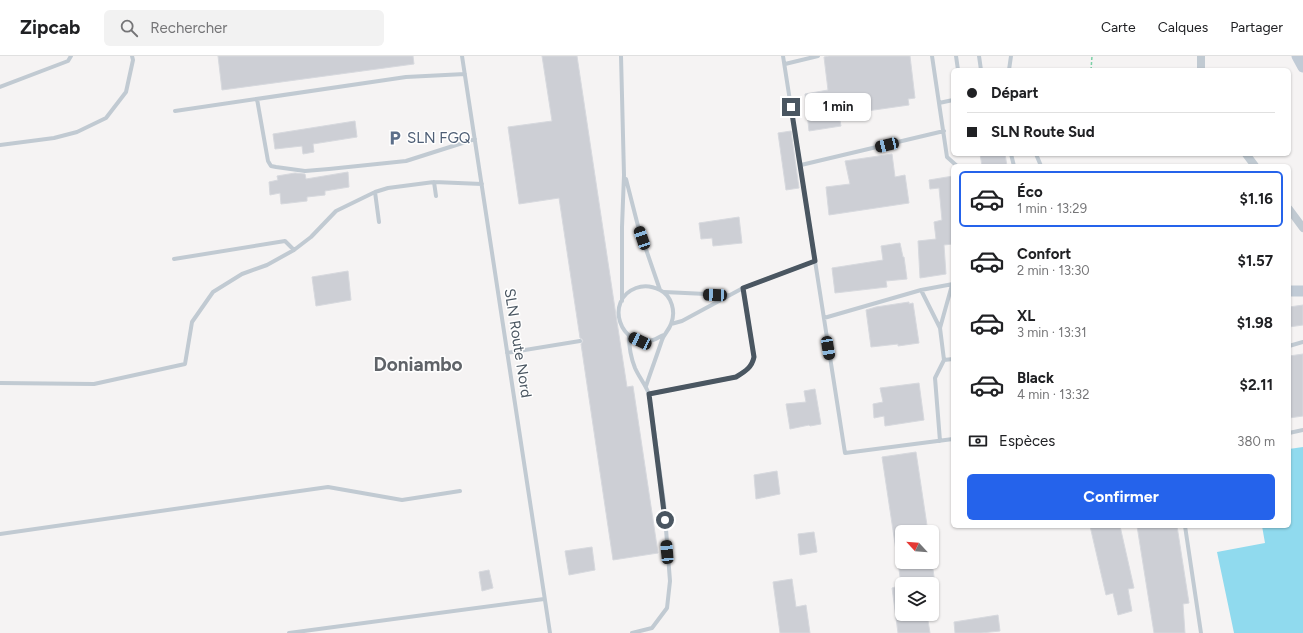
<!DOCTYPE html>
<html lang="fr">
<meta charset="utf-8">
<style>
body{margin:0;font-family:Figtree,sans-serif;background:#f2f2f2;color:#202124;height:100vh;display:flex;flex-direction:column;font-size:15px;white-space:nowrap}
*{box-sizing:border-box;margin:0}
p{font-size:13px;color:#757577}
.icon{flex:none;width:22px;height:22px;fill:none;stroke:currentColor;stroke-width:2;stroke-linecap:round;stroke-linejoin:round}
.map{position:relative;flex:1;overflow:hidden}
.drawer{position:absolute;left:951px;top:108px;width:340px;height:364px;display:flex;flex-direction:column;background:#fff;border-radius:6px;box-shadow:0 1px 3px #0004}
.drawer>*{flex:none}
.guide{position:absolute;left:951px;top:12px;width:340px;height:88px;border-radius:6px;box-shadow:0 1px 3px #0004;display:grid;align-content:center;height:88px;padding:0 16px;background:#fff}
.needle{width:26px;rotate:296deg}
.controls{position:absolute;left:895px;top:469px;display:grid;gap:8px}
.controls a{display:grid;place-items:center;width:44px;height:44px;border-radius:6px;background:#fff;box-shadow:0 1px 3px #0004;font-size:20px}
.end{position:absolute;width:18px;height:18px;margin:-9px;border:5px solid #4a5661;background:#fff;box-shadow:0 0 0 2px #fff}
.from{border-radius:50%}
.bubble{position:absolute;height:28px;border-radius:6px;background:#fff;box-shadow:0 1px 3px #0004;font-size:13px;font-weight:700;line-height:28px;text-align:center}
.car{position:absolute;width:12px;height:24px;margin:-12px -6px;border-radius:5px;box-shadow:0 0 3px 1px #0007;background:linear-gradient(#222 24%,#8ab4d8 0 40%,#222 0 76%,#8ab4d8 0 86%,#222 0)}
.guide b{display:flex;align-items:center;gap:14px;height:38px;font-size:15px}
.guide b+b{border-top:1px solid #e0e0e0}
.guide i{width:10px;height:10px;background:#202124}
ul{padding:7px 0 0;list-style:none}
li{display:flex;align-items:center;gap:12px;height:56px;margin:0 8px 6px;padding:0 8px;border:2px solid transparent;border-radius:6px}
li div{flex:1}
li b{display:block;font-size:15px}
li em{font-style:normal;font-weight:700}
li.on{border-color:#2563eb}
li>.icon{width:36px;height:36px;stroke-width:1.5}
.pay{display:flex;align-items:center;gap:10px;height:44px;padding:0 16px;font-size:15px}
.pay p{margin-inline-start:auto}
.primary-button{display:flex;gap:8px;margin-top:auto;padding:8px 16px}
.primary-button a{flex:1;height:46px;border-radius:6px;background:#2563eb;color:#fff;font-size:16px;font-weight:700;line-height:46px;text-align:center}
header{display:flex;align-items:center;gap:24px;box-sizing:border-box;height:56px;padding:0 20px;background:#fff;border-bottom:1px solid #e0e0e0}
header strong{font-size:19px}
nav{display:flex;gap:22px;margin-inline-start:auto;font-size:14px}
.search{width:280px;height:36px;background:#f2f2f2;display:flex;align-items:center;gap:10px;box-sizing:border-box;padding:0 14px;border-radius:6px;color:#757577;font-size:15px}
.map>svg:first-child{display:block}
.water{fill:#90daee}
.building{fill:#cdcfd5;stroke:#d7d9de}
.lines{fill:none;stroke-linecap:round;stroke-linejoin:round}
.path{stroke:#7ad0a6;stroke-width:1.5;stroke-dasharray:3 2;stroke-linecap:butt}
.lane{stroke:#c1cad2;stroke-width:4}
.street{stroke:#c1cad2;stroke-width:8}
.secondary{stroke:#c1cbd6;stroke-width:11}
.route{stroke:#4a5661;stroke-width:5}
.labels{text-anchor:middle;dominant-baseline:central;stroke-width:3;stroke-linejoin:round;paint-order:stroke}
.service-label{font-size:15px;fill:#4e5e75;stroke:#fff;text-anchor:start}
.street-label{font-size:15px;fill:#4a5661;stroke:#fff}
.district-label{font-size:19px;font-weight:bold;fill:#5f6368;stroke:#fff}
</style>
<header>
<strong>Zipcab</strong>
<div class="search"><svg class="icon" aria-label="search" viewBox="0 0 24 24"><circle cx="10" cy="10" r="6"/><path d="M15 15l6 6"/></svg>Rechercher</div>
<nav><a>Carte</a><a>Calques</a><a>Partager</a></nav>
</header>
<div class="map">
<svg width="1303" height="577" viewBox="0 0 1303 577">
<rect width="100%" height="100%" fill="#f5f3f3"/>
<path class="water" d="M1303,391V577H1234L1217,496L1265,487L1262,470H1289V393Z"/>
<path class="building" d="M218,0H413L414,8L222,34Z
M542,0H577L617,266L627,331L633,330L658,497L613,504L581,288L583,285L582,283L580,282L559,142L519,148L508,71L552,65Z
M829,0H910L915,42L908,43L909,49L839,59L841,70L809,75L805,38L828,34L824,1Z
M355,65L357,81L313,88L314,96L303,98L302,90L275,93L273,78Z
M791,75L799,132L786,134L778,77Z
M892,98L895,121L905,119L909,147L829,159L826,131L850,128L845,105Z
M980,98H1005L1007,110H982Z
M348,116L349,131L325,135V139L307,141V145L281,148L280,137L270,139L269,126L278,124L277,120L295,117L305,118L306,123Z
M953,120V188L944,189L946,218L920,222L918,185L936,183L934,166L942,164L939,132L930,133L929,124Z
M739,161L742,187L713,190L712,182L701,183L699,167Z
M900,187L903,201H904L907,223L886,225L887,231L835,237L832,212L883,204L881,190Z
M348,215L351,244L316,250L312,221Z
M909,246V248L913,247L919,287L898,290V288L871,291L866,254L876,251Z
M1303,249V269L1289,271V251Z
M1303,298V360L1289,362V300Z
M919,327L924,364L885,370L884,360L874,362L873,348L883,346L880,332Z
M815,333L821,368L810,370L809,369L790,373L786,348L806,346L804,335Z
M916,396L928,476H902V501H897L882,401Z
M777,415L780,438L756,443L754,419Z
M1090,470H1120L1134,532L1128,533L1132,555L1118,559L1113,537L1106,539Z
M1137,470H1177L1189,547L1183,548L1185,577H1154Z
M814,476L817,496L800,499L798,478Z
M592,491L595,514L569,519L565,495Z
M898,506H932L935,528H901Z
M489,514L493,532L482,535L479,516Z
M792,523L796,551L806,549L810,577H780L773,526Z
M902,529V558H927L930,577H898L892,532Z
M998,559L1000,575L981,577H955L954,566Z"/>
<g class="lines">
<path class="path" d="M1091,14L1092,0"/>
<path class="lane" d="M462,0L550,577
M621,0L624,119L622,171V245
M783,0L845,397L953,383
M932,0L947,101L957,110
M956,0L958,14
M979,0L981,14
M785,8L818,0
M1009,14L1011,0
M0,31L68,5L71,0
M257,43L268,105L271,110L276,111L305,115L329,113L406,105L475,83
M939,47L953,44
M175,55L406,21L465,18
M0,89L54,82L77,76L106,62L126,36L133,4L132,0
M1011,98L1014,110
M1036,98L1041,110
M801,109L944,75
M626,123L638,170L660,234
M434,126L436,140
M375,136L379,166
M174,203L285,185L294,194
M921,234L940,272
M664,236L727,239
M824,262L921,234L953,228
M671,268L682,265L743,232L815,205
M629,280C629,290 631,302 635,312C639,321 645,328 649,338L664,447L670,525L667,552L652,572L632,577
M1289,290L1303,286
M507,297L580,285
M944,304L953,303
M0,327L94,328L185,308L192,266L213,236L242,218L267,209L294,194L311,181L336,155L375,136L388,132L434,126L482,128
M646,330C651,315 657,299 662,284C664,278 669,274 671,268C676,256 672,240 660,234C652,230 644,229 636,232C604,244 620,293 653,284C657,283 660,280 664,279
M649,338L736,321C746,315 752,311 754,301L743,232
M1289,377L1303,374
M940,385L935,322L944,304L940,272L952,229
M1185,470L1201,577
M0,478L328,431L402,444L460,435
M289,577L544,543"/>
<path class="street" d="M1201,0V14
M1246,98L1255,110
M1289,153L1303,172"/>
<path class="secondary" d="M1297,0L1303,11
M1289,235H1303"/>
</g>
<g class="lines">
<path class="route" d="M665,464L649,338L736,321C746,315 752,311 754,301L743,232L815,205L791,51"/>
</g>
<defs>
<g id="parking-bare" transform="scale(1.2)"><path d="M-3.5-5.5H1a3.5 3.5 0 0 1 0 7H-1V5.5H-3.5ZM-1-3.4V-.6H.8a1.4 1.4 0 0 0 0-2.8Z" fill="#5c6f8a" stroke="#fff" stroke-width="2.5" paint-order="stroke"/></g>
</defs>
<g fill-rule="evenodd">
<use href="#parking-bare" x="395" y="82"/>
</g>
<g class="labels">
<g class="service-label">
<text x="407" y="82">SLN FGQ</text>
</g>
<g class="street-label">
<text transform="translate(518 287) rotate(81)">SLN Route Nord</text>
</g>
<g class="district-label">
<text x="418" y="308">Doniambo</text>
</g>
</g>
</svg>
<div class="controls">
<a><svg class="needle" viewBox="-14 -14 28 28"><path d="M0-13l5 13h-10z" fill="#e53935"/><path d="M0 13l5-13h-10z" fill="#757577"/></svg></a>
<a><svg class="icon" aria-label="layers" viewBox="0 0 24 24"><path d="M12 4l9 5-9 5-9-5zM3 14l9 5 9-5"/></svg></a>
</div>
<i class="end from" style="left:665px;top:464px"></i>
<i class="end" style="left:791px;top:51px"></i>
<div class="bubble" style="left:805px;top:37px;width:66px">1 min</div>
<i class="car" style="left:887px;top:89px;rotate:257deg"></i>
<i class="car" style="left:642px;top:182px;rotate:341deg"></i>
<i class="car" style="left:715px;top:239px;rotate:272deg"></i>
<i class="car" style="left:640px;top:285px;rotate:295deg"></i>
<i class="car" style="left:828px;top:292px;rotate:171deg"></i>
<i class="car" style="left:667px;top:496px;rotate:355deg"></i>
<div class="guide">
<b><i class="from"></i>Départ</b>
<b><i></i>SLN Route Sud</b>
</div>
<section class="drawer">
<ul>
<li class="on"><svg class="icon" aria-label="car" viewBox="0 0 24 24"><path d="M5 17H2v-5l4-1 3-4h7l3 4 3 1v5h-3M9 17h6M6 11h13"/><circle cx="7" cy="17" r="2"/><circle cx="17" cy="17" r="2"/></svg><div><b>Éco</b><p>1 min · 13:29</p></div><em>$1.16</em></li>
<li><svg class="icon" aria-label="car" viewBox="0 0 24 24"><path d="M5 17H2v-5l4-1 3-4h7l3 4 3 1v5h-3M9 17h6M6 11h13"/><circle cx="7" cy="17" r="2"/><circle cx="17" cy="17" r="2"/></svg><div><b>Confort</b><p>2 min · 13:30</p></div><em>$1.57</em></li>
<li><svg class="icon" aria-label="car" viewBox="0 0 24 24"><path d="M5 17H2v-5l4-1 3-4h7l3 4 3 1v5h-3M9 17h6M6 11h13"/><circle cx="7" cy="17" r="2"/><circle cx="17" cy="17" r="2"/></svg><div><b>XL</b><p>3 min · 13:31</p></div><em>$1.98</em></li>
<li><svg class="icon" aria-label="car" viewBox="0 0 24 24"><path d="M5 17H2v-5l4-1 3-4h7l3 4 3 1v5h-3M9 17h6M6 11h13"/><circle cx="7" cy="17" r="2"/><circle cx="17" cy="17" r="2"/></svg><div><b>Black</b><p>4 min · 13:32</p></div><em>$2.11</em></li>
</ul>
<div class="pay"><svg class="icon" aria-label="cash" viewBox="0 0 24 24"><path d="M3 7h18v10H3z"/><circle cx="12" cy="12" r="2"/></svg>Espèces<p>380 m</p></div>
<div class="primary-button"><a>Confirmer</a></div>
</section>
</div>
